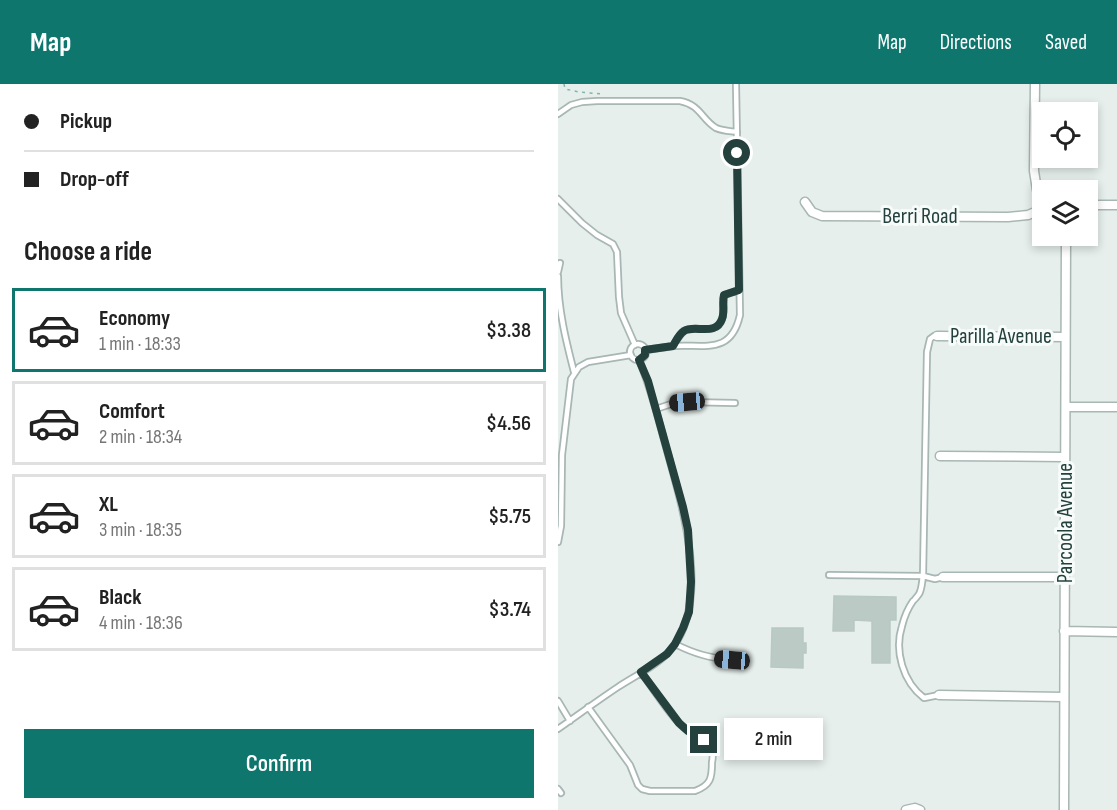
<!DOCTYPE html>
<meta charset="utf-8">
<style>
body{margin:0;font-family:"Sofia Sans Condensed",sans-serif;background:#f2f2f2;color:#222;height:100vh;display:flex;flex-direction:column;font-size:22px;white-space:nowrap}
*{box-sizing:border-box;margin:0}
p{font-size:20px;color:#767676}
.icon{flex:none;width:33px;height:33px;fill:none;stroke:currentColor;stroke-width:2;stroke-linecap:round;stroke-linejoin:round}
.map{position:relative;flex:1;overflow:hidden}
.details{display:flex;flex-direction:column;background:#fff;width:558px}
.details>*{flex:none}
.banner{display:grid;align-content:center;height:132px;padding:0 24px;background:#fff}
.controls{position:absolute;left:474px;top:18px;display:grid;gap:12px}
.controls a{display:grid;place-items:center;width:66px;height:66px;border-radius:0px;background:#fff;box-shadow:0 3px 9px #0003;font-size:30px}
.end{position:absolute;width:27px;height:27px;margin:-14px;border:8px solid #24413d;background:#fff;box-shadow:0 0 0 3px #fff}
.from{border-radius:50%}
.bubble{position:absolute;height:42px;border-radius:0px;background:#fff;box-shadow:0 3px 9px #0003;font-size:20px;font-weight:600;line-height:42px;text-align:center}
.car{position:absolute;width:18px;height:36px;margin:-18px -9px;border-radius:8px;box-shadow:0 0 4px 2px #0007;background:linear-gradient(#222 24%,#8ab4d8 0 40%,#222 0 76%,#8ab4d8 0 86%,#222 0)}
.banner b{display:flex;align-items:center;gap:21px;height:57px;font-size:22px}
.banner b+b{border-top:2px solid #e0e0e0}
.banner i{width:15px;height:15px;background:#222}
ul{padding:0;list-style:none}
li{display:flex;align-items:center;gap:18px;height:84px;margin:0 12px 9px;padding:0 12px;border:3px solid #e0e0e0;border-radius:0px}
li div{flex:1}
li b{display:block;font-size:22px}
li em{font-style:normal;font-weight:600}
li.active{border-color:#0f766e}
li>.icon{width:54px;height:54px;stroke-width:1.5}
h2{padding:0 24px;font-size:27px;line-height:72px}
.cta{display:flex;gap:12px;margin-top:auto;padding:12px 24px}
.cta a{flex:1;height:69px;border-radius:0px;background:#0f766e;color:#fff;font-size:24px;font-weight:600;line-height:69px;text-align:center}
header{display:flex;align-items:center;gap:36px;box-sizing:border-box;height:84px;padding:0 30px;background:#0f766e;color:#fff}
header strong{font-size:28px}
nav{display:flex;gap:33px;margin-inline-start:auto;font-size:21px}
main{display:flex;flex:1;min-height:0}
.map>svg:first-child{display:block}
.building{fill:#bbcac5;stroke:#b8c9c4;stroke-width:1.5}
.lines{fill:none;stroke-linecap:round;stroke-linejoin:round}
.lane-casing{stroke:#a8b7b4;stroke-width:8}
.street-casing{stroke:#a8b7b4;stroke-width:11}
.path{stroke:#86b2aa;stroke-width:1.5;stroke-dasharray:3 4.5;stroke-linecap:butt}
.lane{stroke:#fff;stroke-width:4.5}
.street{stroke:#fff;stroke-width:8}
.route{stroke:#24413d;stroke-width:8}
.labels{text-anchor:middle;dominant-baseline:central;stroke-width:6;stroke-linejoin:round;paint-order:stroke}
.street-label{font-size:22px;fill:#24413d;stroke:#f7fbf9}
</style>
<header>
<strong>Map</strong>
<nav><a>Map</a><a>Directions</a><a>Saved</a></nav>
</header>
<main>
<section class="details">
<div class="banner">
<b><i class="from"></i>Pickup</b>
<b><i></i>Drop-off</b>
</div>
<h2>Choose a ride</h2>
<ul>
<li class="active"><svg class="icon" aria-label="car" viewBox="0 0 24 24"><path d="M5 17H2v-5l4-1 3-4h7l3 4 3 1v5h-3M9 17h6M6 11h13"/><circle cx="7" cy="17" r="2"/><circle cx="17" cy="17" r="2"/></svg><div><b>Economy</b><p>1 min · 18:33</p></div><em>$3.38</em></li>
<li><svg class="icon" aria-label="car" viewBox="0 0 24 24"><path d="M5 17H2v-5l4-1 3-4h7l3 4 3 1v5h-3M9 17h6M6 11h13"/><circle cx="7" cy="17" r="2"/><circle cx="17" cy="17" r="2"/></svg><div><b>Comfort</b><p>2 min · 18:34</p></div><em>$4.56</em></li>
<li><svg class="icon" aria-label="car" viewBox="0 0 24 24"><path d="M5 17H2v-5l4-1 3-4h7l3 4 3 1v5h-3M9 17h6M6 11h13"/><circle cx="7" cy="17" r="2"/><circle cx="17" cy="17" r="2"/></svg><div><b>XL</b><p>3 min · 18:35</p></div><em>$5.75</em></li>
<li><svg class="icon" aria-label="car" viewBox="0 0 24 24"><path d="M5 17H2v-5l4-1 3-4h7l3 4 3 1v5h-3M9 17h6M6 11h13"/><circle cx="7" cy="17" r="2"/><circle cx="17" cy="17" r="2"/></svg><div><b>Black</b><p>4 min · 18:36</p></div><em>$3.74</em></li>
</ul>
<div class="cta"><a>Confirm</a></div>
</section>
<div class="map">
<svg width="559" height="726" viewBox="0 0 559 726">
<rect width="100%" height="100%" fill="#e6efec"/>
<path class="building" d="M276,512L338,513V536H332V579H314V537L296,536V547H275Z
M214,544H245V559H248V569H245V584L213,583Z"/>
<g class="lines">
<g class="lane-casing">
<path id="lane" d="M0,30L13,21L24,18L39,17H122C143,21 143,35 158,44C165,47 172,47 179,48
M0,115L24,139L39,151L55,160L59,168L61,213L63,229L77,261
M0,188L2,179
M0,192C0,225 8,257 16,288
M379,252H376L372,255L369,268L365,492L377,495L385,493
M72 268a8 8 0 1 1 16 0a8 8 0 1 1-16 0Z
M115,262C118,257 122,250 126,247C137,240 158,253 164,235C167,228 164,219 166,211L181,206
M87,266C97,265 107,263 116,262C147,260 173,271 182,231L178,0
M98,325L116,319L129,318L177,319
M0,458L3,442L4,371L13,295L21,283L30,278L73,271
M271,491L365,492C364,497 364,505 361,510C361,510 356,517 355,517C350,524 346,534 344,542C336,567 345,598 366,614L381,611
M117,560C137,570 152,574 174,576
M0,617L12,637
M30,623L72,681L80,701L84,705L92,707H137C153,701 154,694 154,678C155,674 155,667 153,664C149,655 137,653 130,647C115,637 95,604 83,588
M0,645C20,631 39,617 60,603C78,591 101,581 115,563C153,513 123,418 108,363C100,334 93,304 81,276
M0,705L3,709"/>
</g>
<g class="street-casing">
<path id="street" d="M477,0L476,87L479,106L484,114
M247,118L254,128L264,132L450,133L470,131L482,126
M530,121H559
M379,252L507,253
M508,323H559
M382,372L507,373
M385,493H507
M506,547L559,548
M381,611L506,613
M348,726L357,724L362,726
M506,726L508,152"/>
</g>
<path class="path" d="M6,0L7,5L21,8L45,10"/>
<use href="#lane" class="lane"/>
<use href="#street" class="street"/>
</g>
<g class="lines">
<path class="route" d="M146,656L130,647L121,639L83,588L109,570L117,560L125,544L131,528L133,498L130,446L125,423L90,297L81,276L87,271V266L115,262C118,257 121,250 126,247C136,240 158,253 164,235C167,228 164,219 166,211L181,206L179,69"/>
</g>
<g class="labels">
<g class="street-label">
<text x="362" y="132">Berri Road</text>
<text x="443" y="252">Parilla Avenue</text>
<text transform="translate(507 439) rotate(-90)">Parcoola Avenue</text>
</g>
</g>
</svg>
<div class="controls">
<a><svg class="icon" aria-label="locate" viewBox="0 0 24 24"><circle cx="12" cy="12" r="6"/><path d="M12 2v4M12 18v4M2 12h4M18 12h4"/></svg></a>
<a><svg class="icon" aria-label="layers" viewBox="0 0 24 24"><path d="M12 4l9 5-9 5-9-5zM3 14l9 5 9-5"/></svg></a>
</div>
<i class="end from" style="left:179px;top:69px"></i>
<i class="end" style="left:146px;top:656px"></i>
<div class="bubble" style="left:166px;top:634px;width:99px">2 min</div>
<i class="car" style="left:129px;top:318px;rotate:265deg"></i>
<i class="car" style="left:174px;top:576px;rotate:275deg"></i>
</div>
</main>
